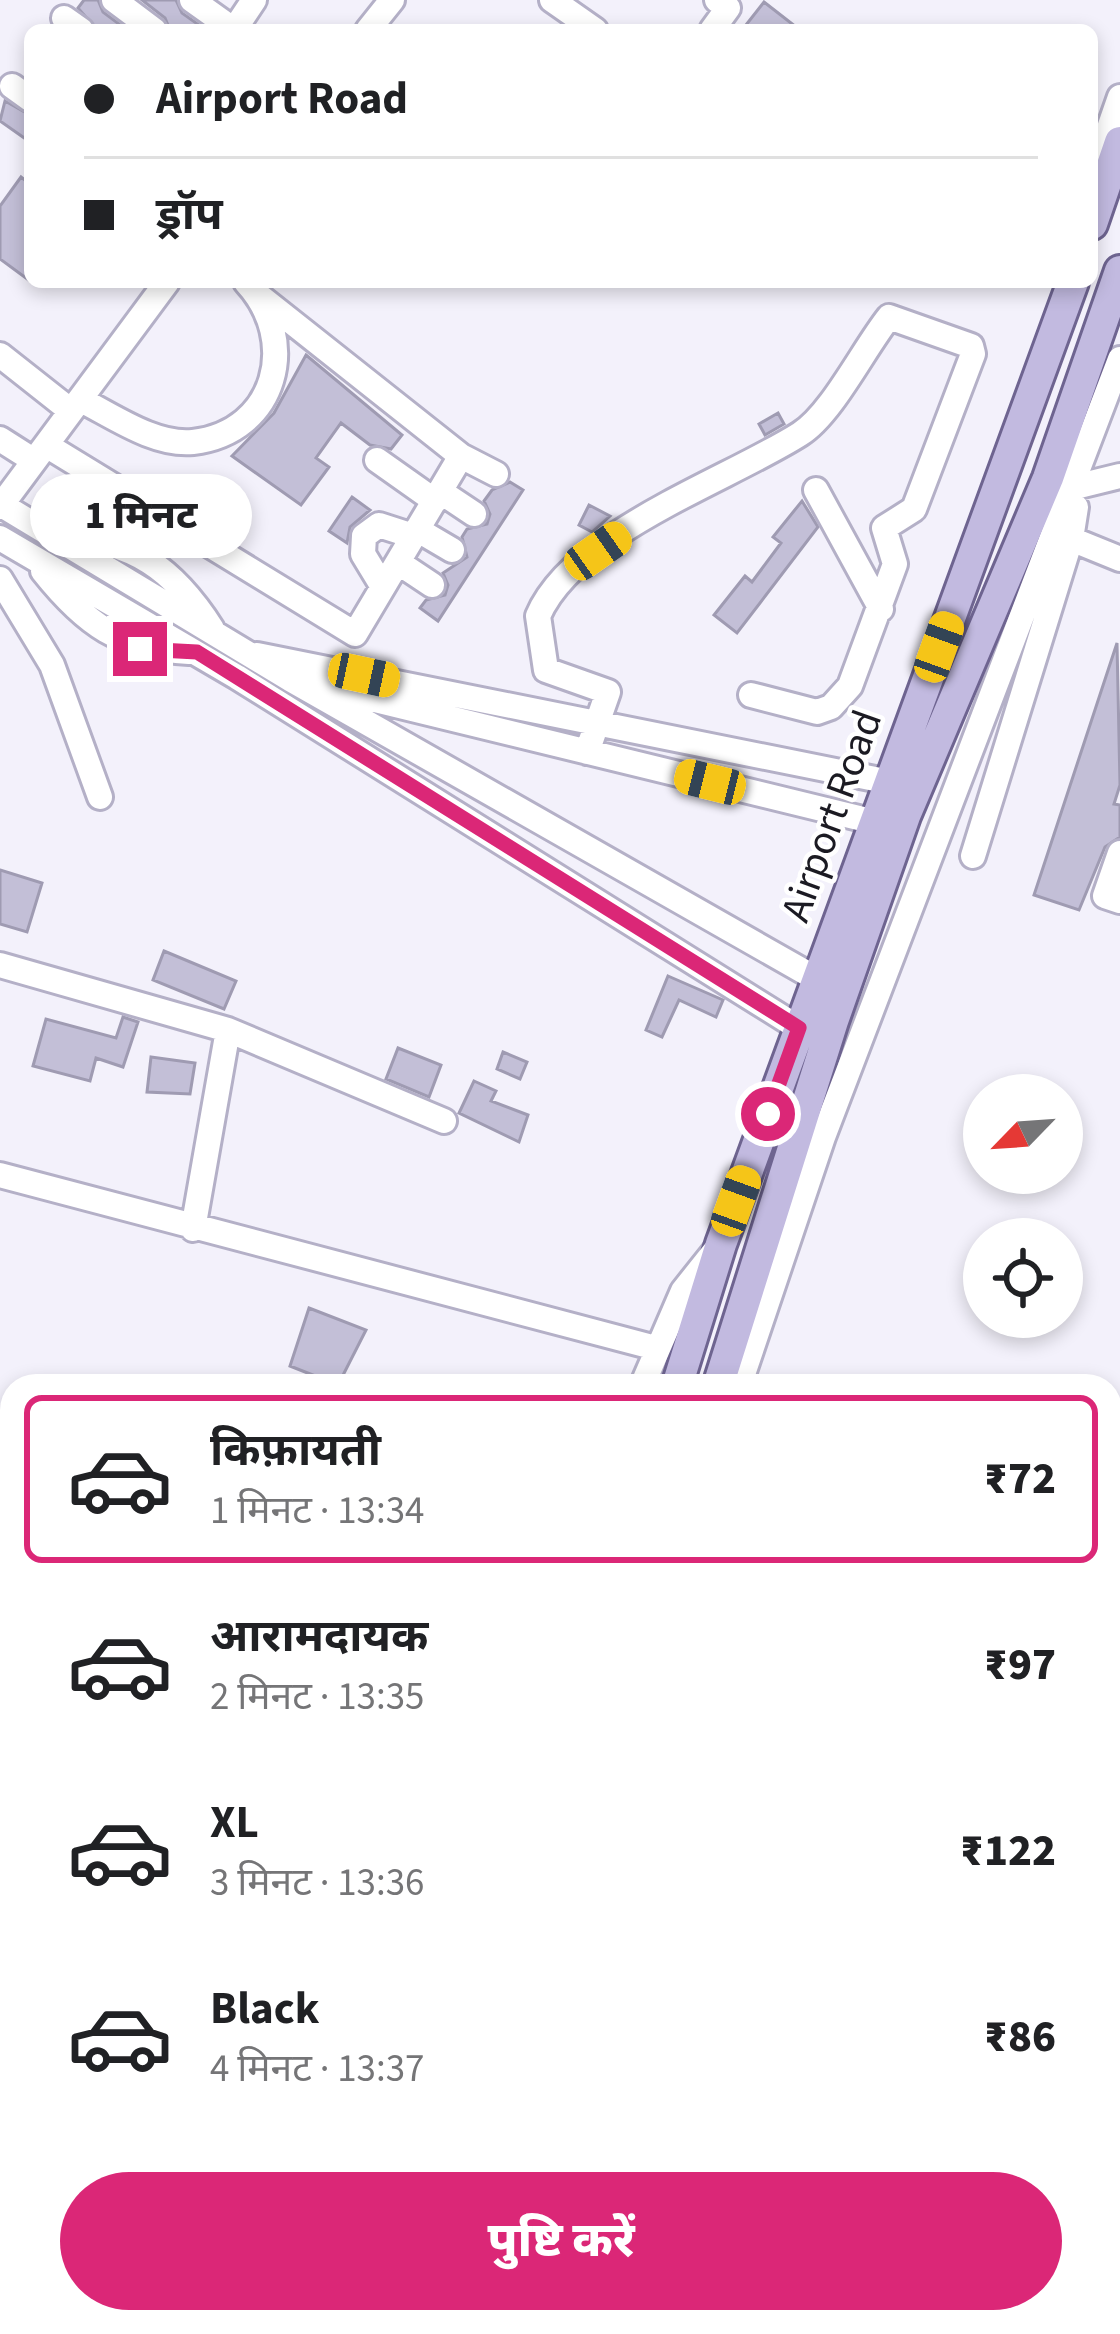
<!DOCTYPE html>
<html lang="hi">
<meta charset="utf-8">
<style>
body{margin:0;font-family:"Source Sans 3","Noto Sans Devanagari",sans-serif;background:#f2f2f2;color:#202124;height:100vh;display:flex;flex-direction:column;font-size:45px;white-space:nowrap}
*{box-sizing:border-box;margin:0}
p{font-size:39px;color:#757577}
.icon{flex:none;width:66px;height:66px;fill:none;stroke:currentColor;stroke-width:2;stroke-linecap:round;stroke-linejoin:round}
.map{position:relative;flex:1;overflow:hidden}
.details{position:absolute;left:0px;top:1374px;width:1122px;height:960px;display:flex;flex-direction:column;background:#fff;border-radius:36px 36px 0 0;box-shadow:0 6px 18px #0003}
.details>*{flex:none}
.hud{position:absolute;left:24px;top:24px;width:1074px;height:264px;border-radius:18px;box-shadow:0 6px 18px #0003;display:grid;align-content:center;height:264px;padding:0 60px;background:#fff}
.needle{width:78px;rotate:245deg}
.tools{position:absolute;left:963px;top:1074px;display:grid;gap:24px}
.tools a{display:grid;place-items:center;width:120px;height:120px;border-radius:50%;background:#fff;box-shadow:0 6px 18px #0003;font-size:60px}
.end{position:absolute;width:54px;height:54px;margin:-27px;border:15px solid #db2777;background:#fff;box-shadow:0 0 0 6px #fff}
.from{border-radius:50%}
.bubble{position:absolute;height:84px;border-radius:42px;background:#fff;box-shadow:0 6px 18px #0003;font-size:39px;font-weight:800;line-height:84px;text-align:center}
.car{position:absolute;width:36px;height:72px;margin:-36px -18px;border-radius:15px;box-shadow:0 0 9px 3px #0007;background:linear-gradient(#f5c518 24%,#345 0 40%,#f5c518 0 76%,#345 0 86%,#f5c518 0)}
.hud b{display:flex;align-items:center;gap:42px;height:114px;font-size:45px}
.hud b+b{border-top:3px solid #e0e0e0}
.hud i{width:30px;height:30px;background:#202124}
ul{padding:21px 0 0;list-style:none}
li{display:flex;align-items:center;gap:36px;height:168px;margin:0 24px 18px;padding:0 36px;border:6px solid transparent;border-radius:18px}
li div{flex:1}
li b{display:block;font-size:45px}
li em{font-style:normal;font-weight:800}
li.active{border-color:#db2777}
li>.icon{width:108px;height:108px;stroke-width:1.5}
.primary-button{display:flex;gap:24px;margin-top:auto;padding:24px 60px}
.primary-button a{flex:1;height:138px;border-radius:72px;background:#db2777;color:#fff;font-size:48px;font-weight:800;line-height:138px;text-align:center}
.map>svg:first-child{display:block}
.green{fill:#c2b7ee}
.building{fill:#c3bfd7;stroke:#9f9bb2;stroke-width:3}
.lines{fill:none;stroke-linecap:round;stroke-linejoin:round}
.minor-casing{stroke:#b4b0c7;stroke-width:30}
.major-casing{stroke:#6e6490;stroke-width:36}
.minor{stroke:#fff;stroke-width:24}
.major{stroke:#c2bae0;stroke-width:30}
.route{stroke:#db2777;stroke-width:15}
.labels{text-anchor:middle;dominant-baseline:central;stroke-width:9;stroke-linejoin:round;paint-order:stroke}
.street-label{font-size:42px;fill:#1b1a22;stroke:#fff}
</style>
<div class="map">
<svg width="1120" height="2334" viewBox="0 0 1120 2334">
<rect width="100%" height="100%" fill="#f3f1fb"/>
<path class="green" d="M0,1660L12,1662V2322H1092L1101,2334H0Z"/>
<path class="building" d="M84,0H98L103,12L127,30H97L78,8Z
M142,0H176L182,13L206,30H170L165,18Z
M764,2L800,30H742Z
M5,101L30,115V142L0,121Z
M21,177L30,184V281L0,259V206Z
M306,355L402,435L391,449L370,445L341,423L316,458L329,467L301,505L232,456L274,413Z
M778,413L784,424L765,435L759,424Z
M510,482L523,490L438,621L420,608L426,600L445,595L448,585L443,573L467,557L462,537L467,529L487,524L490,514L484,501L492,490Z
M352,497L370,510L350,527L347,543L329,531Z
M802,501L818,527L737,633L714,615L745,576L752,582L781,543L773,537Z
M589,505L610,516L592,532L579,525Z
M1117,643L1120,785L1114,804L1120,805V837L1105,847L1079,910L1034,895Z
M0,870L42,883L27,932L0,924Z
M164,951L236,981L224,1009L153,980Z
M668,976L723,1000L716,1017L679,1000L662,1037L646,1030Z
M123,1017L138,1022L123,1067L96,1058L90,1081L33,1066L46,1019L116,1038Z
M398,1048L441,1065L429,1097L386,1079Z
M503,1052L527,1062L520,1079L497,1069Z
M151,1057L195,1063L190,1094L147,1092Z
M474,1081L496,1091L491,1101L528,1115L519,1142L459,1113Z
M309,1308L366,1330L338,1385L290,1366Z"/>
<g class="lines">
<g class="minor-casing">
<path id="minor" d="M114,0L154,30
M192,0L234,30L254,0
M552,0L595,30
M64,18L81,30
M368,30L392,0
M712,30L728,8L717,0
M12,86L30,99
M1101,167L1098,160L1120,97
M259,296L461,456L496,474
M0,355L71,411
M81,400C113,416 155,446 193,442C277,432 300,340 246,282
M0,439L33,460
M46,445L355,634L461,456
M377,460L435,501
M1064,483L1079,486L1120,476
M816,490L881,609
M441,492L474,514
M0,504L290,679L817,979
M0,507L167,282
M418,530L452,550
M61,536C134,541 173,568 212,629
M0,538L237,677L799,1028
M1071,539L1120,559
M399,563L432,585
M43,571C86,625 119,648 189,652
M0,579L52,665L100,797
M383,587L363,554L364,536L379,525L413,536
M257,655L890,782
M318,686L875,822
M587,752L608,692L546,670L538,616C573,533 728,480 800,434C832,414 864,348 889,317L971,346L973,354L914,509L884,528L895,564L850,686L831,707L817,712L751,695
M1120,853L1105,896L1120,901
M973,856L1071,539L1076,507
M0,965L228,1030L444,1121
M0,1175L656,1348
M193,1229L228,1030
M642,1386L683,1291L714,1252
M739,1386L823,1137L1120,359
M0,1517L12,1518
M0,1602L12,1603
M0,1654L12,1655
M1110,2094L1120,2085
M1110,2226L1120,2238
M1102,2322L1111,2334"/>
</g>
<g class="major-casing">
<path id="major" d="M1092,224L1120,142
M677,1386L721,1244L1073,282
M718,1386L833,1021L905,816L1048,478L1120,271
M0,1538L12,1540
M0,1581L12,1582"/>
</g>
<use href="#minor" class="minor"/>
<use href="#major" class="major"/>
</g>
<g class="lines">
<path class="route" d="M140,649L197,652L799,1028L768,1114"/>
</g>
<g class="labels">
<g class="street-label">
<text transform="translate(832 816) rotate(-70)">Airport Road</text>
</g>
</g>
</svg>
<div class="tools">
<a><svg class="needle" viewBox="-14 -14 28 28"><path d="M0-13l5 13h-10z" fill="#e53935"/><path d="M0 13l5-13h-10z" fill="#757577"/></svg></a>
<a><svg class="icon" aria-label="locate" viewBox="0 0 24 24"><circle cx="12" cy="12" r="6"/><path d="M12 2v4M12 18v4M2 12h4M18 12h4"/></svg></a>
</div>
<i class="end from" style="left:768px;top:1114px"></i>
<i class="end" style="left:140px;top:649px"></i>
<div class="bubble" style="left:30px;top:474px;width:222px">1 मिनट</div>
<i class="car" style="left:598px;top:551px;rotate:55deg"></i>
<i class="car" style="left:939px;top:647px;rotate:20deg"></i>
<i class="car" style="left:364px;top:675px;rotate:102deg"></i>
<i class="car" style="left:710px;top:782px;rotate:284deg"></i>
<i class="car" style="left:736px;top:1201px;rotate:20deg"></i>
<div class="hud">
<b><i class="from"></i>Airport Road</b>
<b><i></i>ड्रॉप</b>
</div>
<section class="details">
<ul>
<li class="active"><svg class="icon" aria-label="car" viewBox="0 0 24 24"><path d="M5 17H2v-5l4-1 3-4h7l3 4 3 1v5h-3M9 17h6M6 11h13"/><circle cx="7" cy="17" r="2"/><circle cx="17" cy="17" r="2"/></svg><div><b>किफ़ायती</b><p>1 मिनट · 13:34</p></div><em>₹72</em></li>
<li><svg class="icon" aria-label="car" viewBox="0 0 24 24"><path d="M5 17H2v-5l4-1 3-4h7l3 4 3 1v5h-3M9 17h6M6 11h13"/><circle cx="7" cy="17" r="2"/><circle cx="17" cy="17" r="2"/></svg><div><b>आरामदायक</b><p>2 मिनट · 13:35</p></div><em>₹97</em></li>
<li><svg class="icon" aria-label="car" viewBox="0 0 24 24"><path d="M5 17H2v-5l4-1 3-4h7l3 4 3 1v5h-3M9 17h6M6 11h13"/><circle cx="7" cy="17" r="2"/><circle cx="17" cy="17" r="2"/></svg><div><b>XL</b><p>3 मिनट · 13:36</p></div><em>₹122</em></li>
<li><svg class="icon" aria-label="car" viewBox="0 0 24 24"><path d="M5 17H2v-5l4-1 3-4h7l3 4 3 1v5h-3M9 17h6M6 11h13"/><circle cx="7" cy="17" r="2"/><circle cx="17" cy="17" r="2"/></svg><div><b>Black</b><p>4 मिनट · 13:37</p></div><em>₹86</em></li>
</ul>
<div class="primary-button"><a>पुष्टि करें</a></div>
</section>
</div>
